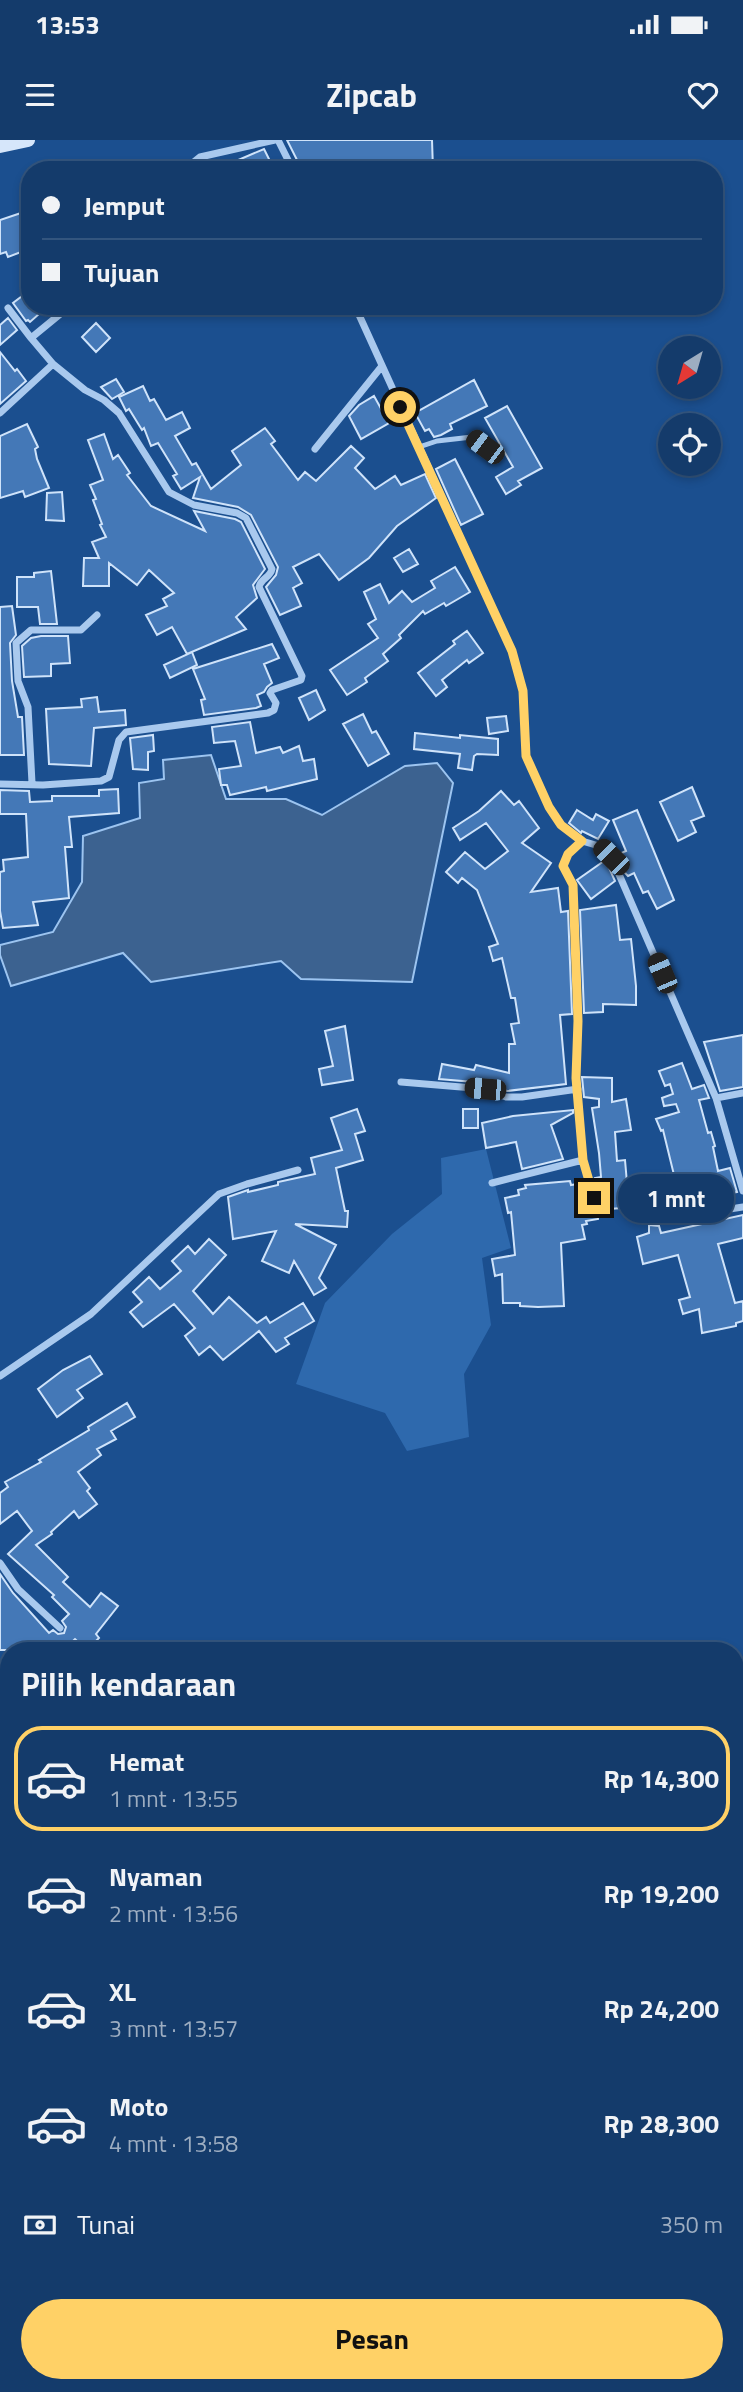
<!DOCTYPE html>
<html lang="id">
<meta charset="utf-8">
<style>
body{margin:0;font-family:"Titillium Web",sans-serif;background:#1d4271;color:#f1f3f6;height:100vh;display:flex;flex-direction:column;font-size:26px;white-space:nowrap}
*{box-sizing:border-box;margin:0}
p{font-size:23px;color:#9dadc1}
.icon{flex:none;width:38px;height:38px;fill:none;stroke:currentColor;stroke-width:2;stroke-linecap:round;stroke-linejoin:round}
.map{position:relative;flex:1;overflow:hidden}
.details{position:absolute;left:0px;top:1502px;width:744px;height:751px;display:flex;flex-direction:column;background:#143b6b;border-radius:28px 28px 0 0;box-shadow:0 4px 10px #0003,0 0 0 2px #33557e}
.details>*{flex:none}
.top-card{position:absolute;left:21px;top:21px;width:702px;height:154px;border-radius:28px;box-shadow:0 4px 10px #0003,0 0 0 2px #33557e;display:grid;align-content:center;height:154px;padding:0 21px;background:#143b6b}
.needle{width:46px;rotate:217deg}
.fabs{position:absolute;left:658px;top:196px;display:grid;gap:14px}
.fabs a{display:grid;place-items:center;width:63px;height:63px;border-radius:50%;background:#143b6b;box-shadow:0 4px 10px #0003,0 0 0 2px #33557e;font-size:35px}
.end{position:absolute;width:32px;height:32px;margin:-16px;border:9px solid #ffd166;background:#111;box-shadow:0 0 0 4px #111}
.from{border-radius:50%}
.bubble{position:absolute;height:49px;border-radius:24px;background:#143b6b;box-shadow:0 4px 10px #0003,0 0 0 2px #33557e;font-size:23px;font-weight:700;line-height:49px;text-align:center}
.car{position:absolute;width:21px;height:42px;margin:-21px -10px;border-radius:9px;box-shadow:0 0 5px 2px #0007;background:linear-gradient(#222 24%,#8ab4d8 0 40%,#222 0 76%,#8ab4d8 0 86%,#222 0)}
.top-card b{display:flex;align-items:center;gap:24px;height:66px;font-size:26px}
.top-card b+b{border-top:2px solid #33557e}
.top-card i{width:18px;height:18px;background:#f1f3f6}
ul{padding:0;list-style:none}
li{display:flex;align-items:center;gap:21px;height:105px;margin:0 14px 10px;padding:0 7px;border:4px solid transparent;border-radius:28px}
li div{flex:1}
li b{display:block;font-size:26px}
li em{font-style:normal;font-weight:700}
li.on{border-color:#ffd166}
li>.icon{width:63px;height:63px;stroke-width:1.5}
h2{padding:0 21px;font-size:32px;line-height:84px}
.pay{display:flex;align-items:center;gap:18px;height:77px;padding:0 21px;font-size:26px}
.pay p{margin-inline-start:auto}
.action{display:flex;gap:14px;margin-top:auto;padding:14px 21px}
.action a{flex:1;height:80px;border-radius:42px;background:#ffd166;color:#111;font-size:28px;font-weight:700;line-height:80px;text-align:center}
.status{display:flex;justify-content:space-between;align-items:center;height:49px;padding:0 35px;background:#143b6b;direction:ltr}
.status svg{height:19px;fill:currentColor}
header{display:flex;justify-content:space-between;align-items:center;height:91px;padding:0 21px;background:#143b6b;font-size:32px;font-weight:700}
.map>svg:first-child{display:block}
.green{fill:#2e69ad}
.water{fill:#3c6290;stroke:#9cc4f0;stroke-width:2}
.building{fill:#4478b7;stroke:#cfe3fa;stroke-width:2}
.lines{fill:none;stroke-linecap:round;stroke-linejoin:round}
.lane{stroke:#a9c9ee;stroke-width:5}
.street{stroke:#a9c9ee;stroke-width:7}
.secondary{stroke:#d6e6fa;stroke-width:14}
.route{stroke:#ffd166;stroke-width:9}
</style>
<div class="status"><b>13:53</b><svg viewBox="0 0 49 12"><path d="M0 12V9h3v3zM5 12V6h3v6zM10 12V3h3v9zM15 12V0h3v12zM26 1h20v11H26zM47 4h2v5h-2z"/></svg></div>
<header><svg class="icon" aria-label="menu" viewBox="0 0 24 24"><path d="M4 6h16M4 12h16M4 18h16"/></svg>Zipcab<svg class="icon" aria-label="heart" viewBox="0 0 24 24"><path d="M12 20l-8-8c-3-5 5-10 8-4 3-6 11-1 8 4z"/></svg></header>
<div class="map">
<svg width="743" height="2252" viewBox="0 0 743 2252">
<rect width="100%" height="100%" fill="#1b4f8f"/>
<path class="green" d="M486,1009L511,1108L482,1118L491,1185L464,1234L469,1297L407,1311L385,1273L296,1244L325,1163L392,1094L442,1054L441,1018Z"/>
<path class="water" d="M211,615L226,659H286L322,675L405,626L437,623L453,643L412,842L301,839L281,821L151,842L123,813L11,846L0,815V805L53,792L82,742L83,696L140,678L139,643L164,639L163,620Z"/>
<path class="building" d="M287,0H432L433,30H302Z
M264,9L271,23L258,30H215Z
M30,70V122L21,112L8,117L6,112L0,114V80Z
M30,150V166H48L30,182L28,180L26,181L13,163Z
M8,178L17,190L0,205V185Z
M96,183L110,198L96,212L82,197Z
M0,212L15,231L17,229L26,241L0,264Z
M116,239L124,252L112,259L101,247Z
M474,240L487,266L450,284L452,289L441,295L434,297L429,289L425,291L415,273Z
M143,246L150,261L154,259L166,280L182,272L190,288L175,296L192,325L196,323L211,349L241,325L232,311L265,288L275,301L271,304L298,340L305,332L316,341L351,306L364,318L355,328L375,349L395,336L401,345L425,334L436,358L397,386L369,418L339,440L319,414L293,427L302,443L293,448L301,466L280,475L266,447L276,435L278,427L251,375L238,367L193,358L200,337L181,349L173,336L177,334L158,303L151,306L144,288L142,290L129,269L126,271L119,257Z
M374,256L389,283L361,299L349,276L359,265Z
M507,266L542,328L518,341L521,345L506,354L496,337L513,327L485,278Z
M27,284L38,307L35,309L37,319L49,348L25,357L23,351L0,358V296Z
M104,294L113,319L118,315L130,333L127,335L151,366L205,391L194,371L235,379L241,382L265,429L253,445L257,458L236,477L246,489L187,514L172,487L157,495L146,475L167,466L163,459L174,453L149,430L137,445L109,423V446H83L84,418H99L92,402L106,397L100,385L102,384L93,360L96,359L90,345L103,340L88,300Z
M455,319L483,374L461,385L436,329Z
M62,352L64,381L46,380L47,353Z
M409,409L418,424L403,432L394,418Z
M455,427L470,452L446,466L444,463L425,474L423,471L399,495L401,498L383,514L388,521L365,538L367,542L347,555L330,530L378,498L368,484L376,479L364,452L380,444L389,463L402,451L412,462L435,448L431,441Z
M51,431L57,484H40L38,467H17V437H34V433Z
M12,466L16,495L10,503L12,541L18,577H22L24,615H0V467Z
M467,491L483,513L469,523L467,520L442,540L447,547L436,556L418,533L455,504L453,501Z
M41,496H68L70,523L51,524V536L24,537L22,506L31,498Z
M272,504L279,518L264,524L272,543L267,547L264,552L257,555L261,566L256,568L204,575L201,560L205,559L193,529Z
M192,512L197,525L170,538L164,525Z
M316,550L325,570L309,580L299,558Z
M97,557L99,572L125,570L126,585L94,588L91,626L49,624L46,569L82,567L81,559Z
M363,574L372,593L376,591L389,614L368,626L343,584Z
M506,576L508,591L489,594L487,578Z
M250,582L256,613L280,607L283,613L299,606L303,621L314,619L317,639L267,651L266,647L230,655L227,645H221L219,629L241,626L235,601L214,603L212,587Z
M415,593L460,598V595L498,599V615L477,614L474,616L472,630L458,628L460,614L414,609Z
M153,595L154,611L148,612V630L133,629L130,598Z
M692,647L704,676L691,681L696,692L678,701L660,662Z
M118,649L119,673L69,677L72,707H65L69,758L33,762L38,785L3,788L0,771V732L4,731L3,720L28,717L26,674H0V650L29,651L30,662L52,661V656H99V650Z
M501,651L514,665L519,661L539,688L522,703L551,723L531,752L558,748L561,772L568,771L572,874L560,875L566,944L507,951L486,943L439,939L442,924L474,930L476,925L509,933V904H515L511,884L519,883L515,858H511L502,818L493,821L489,807L498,804L477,750L462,738L458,743L446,732L465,712L485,729L508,711L486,683L460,700L453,688L479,671Z
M577,670L593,680L596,674L609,681L598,699L582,691L581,693L569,683Z
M637,670L674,760L657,769L648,751L643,753L634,733L628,736L625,733L617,715L626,711L613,680Z
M604,721H606L615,741L591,759L577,740Z
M616,765L620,800L631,799L636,846V865L603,864V872L584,873L580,770Z
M345,886L353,940L322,945L319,929L333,926L325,891Z
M743,895V947L720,951L704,902Z
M682,923L692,949L704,945L709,958L699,960L708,993L711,992L715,1006L713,1007L718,1031L730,1028L737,1052L656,1070L657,1074L648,1078L647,1066L597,1070L598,1079L586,1081L587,1084L582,1085L585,1099L561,1103L564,1166L538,1167L520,1166V1163H503L502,1134L495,1136L492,1119L515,1115L511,1072L508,1073L505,1058L519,1055L518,1050L526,1048L525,1045L570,1041L571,1045L583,1043L590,1063L596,1064L600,1060L595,1038L601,1037L599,1013L592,968L599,967V959L584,957L582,937L612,938V962L626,959L631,990L615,992L617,1021L625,1020L627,1043L675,1039L663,990L661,991L656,979L679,972L676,964L664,966L662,958L673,954L670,944L665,946L659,931Z
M357,969L365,991L355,994L363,1020L336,1028L345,1071H348L347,1087L295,1084L336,1105L319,1138L326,1148L314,1155L294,1121L289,1133L262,1121L276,1091L233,1099L228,1057L248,1050V1052L278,1045V1042L315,1034L311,1018L342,1010L331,978Z
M463,969H478V988H463Z
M573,970V973L551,985L563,1019L522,1029L516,1002L486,1008L482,983L513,976Z
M743,1075V1098L718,1104L735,1163L743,1161V1181L736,1183V1186L702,1193L699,1169L683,1174L679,1160L690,1157L678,1115L643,1124L637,1097L649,1093V1085L659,1086L661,1093Z
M209,1099L226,1115L193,1151L213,1174L229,1157L257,1183L266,1177L270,1183L303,1163L314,1181L285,1198L289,1204L276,1212L259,1191L223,1220L210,1206L199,1215L185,1196L195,1188L174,1164L143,1187L130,1172L142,1162L133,1152L149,1137L160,1149L181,1131L172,1121L188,1106L195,1114Z
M90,1216L102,1234L77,1250L83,1258L57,1277L38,1249L63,1230Z
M127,1263L135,1277L111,1291L116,1299L97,1309L101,1315L78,1332L90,1348L87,1351L97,1364L79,1378L74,1371L51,1392L52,1394L36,1405L68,1437L63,1442L90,1467L101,1453L118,1466L96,1494L99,1498L87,1510L75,1499L63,1510H0V1434L13,1453L49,1493L53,1490L58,1494L64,1493L66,1487L62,1481L69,1474L52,1457L54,1455L8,1414L32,1391L17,1371L0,1384V1353L8,1347L5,1342L41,1322L39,1320L89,1290L88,1287Z"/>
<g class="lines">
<path class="lane" d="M419,307L437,301L472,297L485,307L493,320"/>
<path class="street" d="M278,0L293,30
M184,30L200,17L275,0
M355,166L512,511L523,551L526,616L549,667L561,685L582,701L599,706L611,717L618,732L716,958L743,1051
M8,168L31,198
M0,273L53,224L31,198L70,166
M315,309L382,226
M32,643L28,567L18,541L16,503L31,490H81L97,475
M0,644L43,645L101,641L109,637L119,600L126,592L268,573L274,570L276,563L270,553L272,550L301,540L302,536L259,447C261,438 270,438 272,429L246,378L237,373L194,365L169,352L119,273L104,260L85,250L53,224
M582,701L568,714L563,726L573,745L578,881L576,938L583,1020L594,1058
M401,942L485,949L506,957H522L578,949
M716,958L743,953
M492,1043L583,1020
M653,1081L743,1067
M0,1236L91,1174L219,1054L247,1044L298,1030
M0,1423L18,1449L60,1488
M563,2244L572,2252
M352,2247L357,2252
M184,2252L191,2244"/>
<path class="secondary" d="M0,6L28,0"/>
</g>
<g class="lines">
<path class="route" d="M400,267L512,511L523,551L526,616L549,667L561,685L582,701L568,714L563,726L573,745L578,881L576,938L583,1020L594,1058"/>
</g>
</svg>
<div class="fabs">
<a><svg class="needle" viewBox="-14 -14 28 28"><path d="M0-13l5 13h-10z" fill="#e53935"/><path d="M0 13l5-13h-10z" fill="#9dadc1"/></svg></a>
<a><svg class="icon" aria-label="locate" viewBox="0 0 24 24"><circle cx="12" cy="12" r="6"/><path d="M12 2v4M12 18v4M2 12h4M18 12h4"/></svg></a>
</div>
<i class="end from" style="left:400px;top:267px"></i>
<i class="end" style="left:594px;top:1058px"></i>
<div class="bubble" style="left:618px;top:1034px;width:116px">1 mnt</div>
<i class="car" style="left:485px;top:307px;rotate:307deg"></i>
<i class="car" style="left:611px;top:717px;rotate:315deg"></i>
<i class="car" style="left:662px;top:833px;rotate:337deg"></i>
<i class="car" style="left:485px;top:949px;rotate:275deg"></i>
<div class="top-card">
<b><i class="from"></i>Jemput</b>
<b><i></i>Tujuan</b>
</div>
<section class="details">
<h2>Pilih kendaraan</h2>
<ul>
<li class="on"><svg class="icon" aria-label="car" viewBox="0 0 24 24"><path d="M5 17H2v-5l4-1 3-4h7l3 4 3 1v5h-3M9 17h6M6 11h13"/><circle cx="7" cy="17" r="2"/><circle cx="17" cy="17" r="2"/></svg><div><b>Hemat</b><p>1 mnt · 13:55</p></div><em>Rp 14,300</em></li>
<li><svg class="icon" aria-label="car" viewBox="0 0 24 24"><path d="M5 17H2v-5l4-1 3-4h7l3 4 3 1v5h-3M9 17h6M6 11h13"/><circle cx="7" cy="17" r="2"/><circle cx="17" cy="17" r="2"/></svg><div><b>Nyaman</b><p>2 mnt · 13:56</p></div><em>Rp 19,200</em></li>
<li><svg class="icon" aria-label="car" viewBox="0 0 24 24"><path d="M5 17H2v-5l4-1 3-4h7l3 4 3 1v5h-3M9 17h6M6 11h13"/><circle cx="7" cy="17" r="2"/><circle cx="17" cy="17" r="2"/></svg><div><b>XL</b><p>3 mnt · 13:57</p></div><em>Rp 24,200</em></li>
<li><svg class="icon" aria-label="car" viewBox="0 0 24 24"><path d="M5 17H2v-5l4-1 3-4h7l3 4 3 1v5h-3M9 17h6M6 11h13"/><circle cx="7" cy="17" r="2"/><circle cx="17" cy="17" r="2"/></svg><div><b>Moto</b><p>4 mnt · 13:58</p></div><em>Rp 28,300</em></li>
</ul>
<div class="pay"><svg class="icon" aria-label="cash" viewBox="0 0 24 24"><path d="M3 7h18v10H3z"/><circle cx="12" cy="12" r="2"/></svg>Tunai<p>350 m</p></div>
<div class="action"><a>Pesan</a></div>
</section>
</div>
